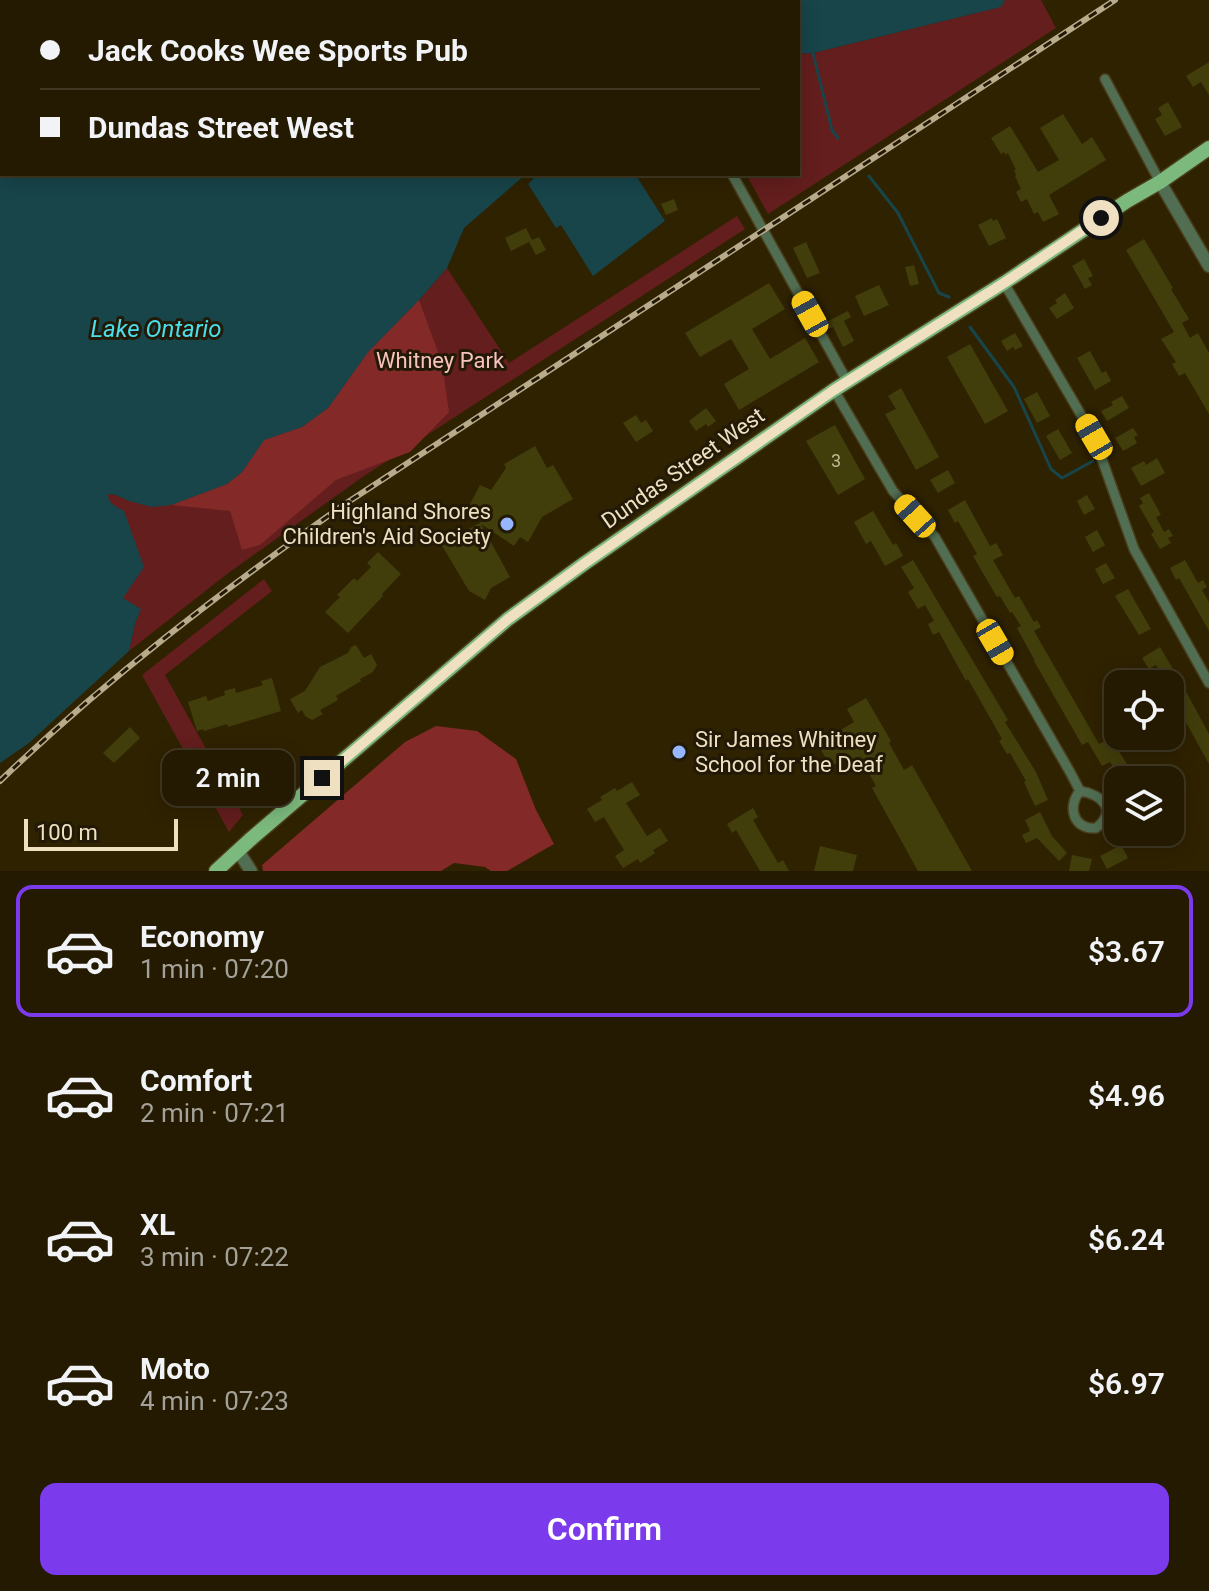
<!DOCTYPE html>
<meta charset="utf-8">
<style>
body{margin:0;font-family:Roboto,sans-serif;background:#2f2710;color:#f1f3f6;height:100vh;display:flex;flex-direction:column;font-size:30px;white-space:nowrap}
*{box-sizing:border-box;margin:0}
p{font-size:26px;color:#a3a199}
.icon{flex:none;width:44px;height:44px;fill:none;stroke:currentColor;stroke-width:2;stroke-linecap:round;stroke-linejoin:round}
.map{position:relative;height:871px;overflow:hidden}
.drawer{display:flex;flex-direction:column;background:#231a01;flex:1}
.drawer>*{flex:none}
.hud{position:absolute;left:0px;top:0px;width:800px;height:176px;box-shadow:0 4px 20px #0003,0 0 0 2px #403823;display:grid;align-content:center;height:176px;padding:0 40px;background:#231a01}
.tools{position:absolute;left:1104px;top:670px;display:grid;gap:16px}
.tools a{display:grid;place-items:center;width:80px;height:80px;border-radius:16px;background:#231a01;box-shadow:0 4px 20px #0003,0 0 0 2px #403823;font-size:40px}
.scale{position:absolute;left:24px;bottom:20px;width:154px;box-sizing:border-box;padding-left:8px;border:4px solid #eee0c1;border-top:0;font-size:22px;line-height:28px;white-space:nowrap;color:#eee0c1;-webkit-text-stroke:6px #221906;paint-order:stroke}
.end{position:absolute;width:36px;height:36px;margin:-18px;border:10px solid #eee0c1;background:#111;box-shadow:0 0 0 4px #111}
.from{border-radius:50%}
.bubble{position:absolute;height:56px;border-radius:16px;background:#231a01;box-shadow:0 4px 20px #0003,0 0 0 2px #403823;font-size:26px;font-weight:600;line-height:56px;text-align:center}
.car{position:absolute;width:24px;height:48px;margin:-24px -12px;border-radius:10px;box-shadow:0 0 6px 2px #0007;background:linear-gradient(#f5c518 24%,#345 0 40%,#f5c518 0 76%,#345 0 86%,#f5c518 0)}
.hud b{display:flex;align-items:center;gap:28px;height:76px;font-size:30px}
.hud b+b{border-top:2px solid #403823}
.hud i{width:20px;height:20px;background:#f1f3f6}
ul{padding:14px 0 0;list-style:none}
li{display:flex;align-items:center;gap:24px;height:132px;margin:0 16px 12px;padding:0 24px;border:4px solid transparent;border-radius:16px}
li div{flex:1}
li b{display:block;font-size:30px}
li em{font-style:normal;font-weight:600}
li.on{border-color:#7c3aed}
li>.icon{width:72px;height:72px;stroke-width:1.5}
.action{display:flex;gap:16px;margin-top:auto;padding:16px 40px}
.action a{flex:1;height:92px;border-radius:16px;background:#7c3aed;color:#fff;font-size:32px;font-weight:600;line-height:92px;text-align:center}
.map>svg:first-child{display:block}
.green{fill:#631e1d}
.forest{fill:#832927}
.water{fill:#17454a}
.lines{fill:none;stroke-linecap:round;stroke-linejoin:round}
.stream{stroke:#17454a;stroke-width:3}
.building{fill:#423e0b}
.minor-casing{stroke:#4a3d1c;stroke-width:12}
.tertiary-casing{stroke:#4a3d1c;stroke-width:15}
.primary-casing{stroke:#4a3d1c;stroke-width:17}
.minor{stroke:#516e52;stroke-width:9}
.tertiary{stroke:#516e52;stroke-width:12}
.primary{stroke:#7cb97d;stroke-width:14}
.rail-casing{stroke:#b8ab8b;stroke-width:6}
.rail{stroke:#221906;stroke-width:3;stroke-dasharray:9;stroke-linecap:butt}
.route{stroke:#eee0c1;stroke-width:10}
.poi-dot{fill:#96b6fd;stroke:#221906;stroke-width:3}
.labels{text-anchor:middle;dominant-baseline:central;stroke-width:6;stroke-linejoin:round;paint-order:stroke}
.number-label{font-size:18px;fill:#c3b894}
.park-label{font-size:22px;fill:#f8c3bd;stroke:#221906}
.street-label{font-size:22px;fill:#eee0c1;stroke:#221906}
.poi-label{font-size:22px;fill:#eee0c1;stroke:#221906;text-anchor:end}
.water-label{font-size:24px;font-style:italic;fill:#4adeed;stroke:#221906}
</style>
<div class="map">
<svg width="1209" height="871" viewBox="0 0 1209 871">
<rect width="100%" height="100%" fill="#2f2201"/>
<path class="green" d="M1005,0H1041L1056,28L768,214L746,174H798V54L813,53L1000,7Z
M737,216L745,229L364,476L227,574L129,651L135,624L140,610L123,599L113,505L108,499V494L116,495L129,501L419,300L447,268L509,363Z
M264,579L272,591L165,675L243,815L229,832L142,675Z"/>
<path class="forest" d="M419,300L442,363L449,412L410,452L336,480L260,545L242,550L230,511L171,505L227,484L242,472L264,440L302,427L328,408L368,352Z
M436,726L477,731L516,759L536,810L554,844L507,871H491L485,867L454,863L441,871H263L262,865L405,742Z"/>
<path class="water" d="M0,0H1005L1001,7L813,53L798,54V2H2V174H526L464,228L447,268L419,300L368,352L328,408L302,427L264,440L242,472L227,484L171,505L152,507L129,501L116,495L108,494C108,504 117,507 124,511L144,567L123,598L141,609L135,624L129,651L29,743L0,763Z
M538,174H635L665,221L593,276L561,225L556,228L528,184Z"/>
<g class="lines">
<path class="stream" d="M813,53L832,130L838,138
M869,176L898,213L939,293L949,297
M970,327L1014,387L1051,469L1062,478L1093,461"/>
</g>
<path class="building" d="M1209,62V95L1201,82L1193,87L1186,76Z
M1168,102L1182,127L1165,136L1155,119L1162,115L1158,108Z
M1063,114L1082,144L1092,137L1106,160L1049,195L1059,214L1043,222L1038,212L1034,214L1027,199L1021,202L1016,192L1021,189L1015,176L1016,175L1014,170H1016L1008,153L1005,155L1004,152L1001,154L991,138L1010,126L1038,172L1059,160L1040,128Z
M674,199L678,210L666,215L661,204Z
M992,218L993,221L997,219L1006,238L989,246L978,225Z
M526,228L532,240L539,237L546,250L536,255L529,242L511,251L505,238Z
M1144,239L1173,288L1171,289L1189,319L1182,323L1190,338L1198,333L1209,353V414L1185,373L1179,376L1172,364L1176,362L1161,339L1174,332L1126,250Z
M806,242L820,273L807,278L793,248Z
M1084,259L1093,276L1088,278L1092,285L1085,289L1072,266Z
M914,265L919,284L910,286L905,267Z
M769,283L785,309L752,329L770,359L805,338L819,362L739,410L724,384L749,369L731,339L700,357L685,333Z
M879,285L889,305L864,316L855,296Z
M1065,293L1074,308L1057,319L1049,308L1057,303L1055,300Z
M848,311L851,317L844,321L854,341L843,347L833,327L829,329L826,322Z
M1015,333L1023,346L1015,350L1013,347L1007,351L1001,341Z
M970,344L1008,411L985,424L947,357Z
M1090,351L1102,373L1106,371L1111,381L1095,390L1077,358Z
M901,388L939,457L916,470L885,414L896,409L888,396Z
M1037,392L1050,416L1037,423L1024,399Z
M1122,396L1129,408L1107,421L1101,411L1113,405L1111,402Z
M706,408L716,421L708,427L706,424L696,431L689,421Z
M636,415L641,423L646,420L653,431L636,442L623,423Z
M835,425L865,479L838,495L806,441Z
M1133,428L1138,435L1134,437L1137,443L1123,451L1115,438Z
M1058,429L1072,453L1060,460L1046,436Z
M535,446L547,468L553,465L573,499L542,517L528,542L520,537L514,546L481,524L510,577L491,588L485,600L469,591L441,544L485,520L468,508L480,485L491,490L506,468L504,464Z
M1157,458L1165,473L1141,486L1131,468L1144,461L1146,465Z
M948,470L955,483L938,493L930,480Z
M1149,493L1161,515L1156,517L1164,532L1169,529L1173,536L1168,538L1171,543L1160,549L1151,534L1154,532L1139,506L1143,503L1140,498Z
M1087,495L1095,509L1084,515L1077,501Z
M965,500L990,546L996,543L1003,555L993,560L1015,598L1019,596L1034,622L1037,620L1041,627L1034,631L1099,744L1107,740L1109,744L1113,742L1137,780H1120L1110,762L1102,766L1088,742L1082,745L1034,661H1035L1017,628L1021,626L1012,612L1010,613L1000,596L997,597L973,556L977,554L958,521L955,523L948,510Z
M873,511L893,545L896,543L903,556L885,566L871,541L866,544L854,522Z
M1097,530L1105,545L1093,552L1085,537Z
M378,552L401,574L382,594L383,596L348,633L325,612L340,597L337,595L354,578L357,581L371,567L367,563Z
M913,560L1008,720L1005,722L1036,772L1048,800L1035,806L1024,782L1026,781L1010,753L1007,754L999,741L1002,739L968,679L966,681L939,632L933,635L928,624L934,621L925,605L918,609L908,592L914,588L901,567Z
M1185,560L1198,583L1203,580L1207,587L1202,590L1209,602V631L1179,578L1176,580L1170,568Z
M1106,563L1115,578L1103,584L1095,569Z
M1128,589L1151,629L1139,635L1115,596Z
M356,645L364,658L371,654L377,665L373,672L360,679L361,681L336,696L338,700L320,710L323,714L312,720L305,716L302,710L298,713L290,699L305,691L320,667L348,653L351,647Z
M1160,647L1183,686L1209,734V764L1177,706L1179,705L1170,689V684H1167L1156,665L1149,669L1142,658Z
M272,678L281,711L228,727L227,724L204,731L203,729L197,731L188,702L206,696L208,701L225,695L224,691L235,688L236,693L263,685L261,681Z
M866,698L891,741L889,743L904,770L912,765L972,871H918L872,788L876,786L866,768L859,772L850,757L830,766L820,748L840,737L837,732L854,722L847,709Z
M130,727L140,738L114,763L103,753Z
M632,782L640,795L626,803L647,836L660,828L668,841L653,850L655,853L640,863L638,859L623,868L615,856L624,850L614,834L604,817L595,822L587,809L602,800L600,797L615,788L617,791Z
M753,808L758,817L753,820L778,863L783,860L789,871H760L736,830L732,833L727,824Z
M1040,812L1052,836L1067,853L1059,861L1037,838L1026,843L1022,835L1030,831L1025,820Z
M1121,832H1151L1148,842L1121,834Z
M1121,845L1128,858L1107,869L1100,856Z
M820,846L857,855L853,871H814Z
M1072,855L1092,859L1089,871H1069Z"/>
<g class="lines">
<g class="minor-casing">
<path id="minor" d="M1105,79L1160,182
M732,174L847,381
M1004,283L1094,437L1134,549L1209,683
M834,390L893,491L935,537L1070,772L1080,791C1067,806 1073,830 1096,828C1119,810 1101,794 1080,791"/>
</g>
<g class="tertiary-casing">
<path id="tertiary" d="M1160,182L1209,266
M238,851L251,871"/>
</g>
<g class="primary-casing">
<path id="primary" d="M216,871L252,838L508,619L585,563L834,390L1004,283L1127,201L1160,182L1209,148"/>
</g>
<use href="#minor" class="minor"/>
<use href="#tertiary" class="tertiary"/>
<use href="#primary" class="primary"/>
<g class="rail-casing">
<path id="rail" d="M0,781C106,679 222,591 342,506L1115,0"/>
</g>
<use href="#rail" class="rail"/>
</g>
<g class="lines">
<path class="route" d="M322,778L508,619L585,563L834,390L1004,283L1101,218"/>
</g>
<g class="poi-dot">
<circle cx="507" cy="524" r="8"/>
<circle cx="679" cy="752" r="8"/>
</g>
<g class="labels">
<g class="number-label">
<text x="836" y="460">3</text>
</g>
<g class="park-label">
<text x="440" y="360">Whitney Park</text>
</g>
<g class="street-label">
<text transform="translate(683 468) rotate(-35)">Dundas Street West</text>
</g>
<g class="poi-label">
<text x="491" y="511">Highland Shores<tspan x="491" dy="25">Children's Aid Society</tspan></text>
<text x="695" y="739" text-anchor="start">Sir James Whitney<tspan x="695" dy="25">School for the Deaf</tspan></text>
</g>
<g class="water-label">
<text x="156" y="329">Lake Ontario</text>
</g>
</g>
</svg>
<div class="tools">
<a><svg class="icon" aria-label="locate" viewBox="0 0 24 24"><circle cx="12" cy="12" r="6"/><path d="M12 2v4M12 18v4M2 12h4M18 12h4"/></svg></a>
<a><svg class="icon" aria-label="layers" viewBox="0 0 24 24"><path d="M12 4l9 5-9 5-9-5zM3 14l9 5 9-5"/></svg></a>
</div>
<div class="scale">100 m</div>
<i class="end from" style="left:1101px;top:218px"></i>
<i class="end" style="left:322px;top:778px"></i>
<div class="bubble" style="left:162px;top:750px;width:132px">2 min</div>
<i class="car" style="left:810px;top:314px;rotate:331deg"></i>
<i class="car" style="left:1094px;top:437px;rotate:330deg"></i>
<i class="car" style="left:915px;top:516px;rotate:318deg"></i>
<i class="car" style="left:995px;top:642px;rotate:150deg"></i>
<div class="hud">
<b><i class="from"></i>Jack Cooks Wee Sports Pub</b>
<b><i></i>Dundas Street West</b>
</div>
</div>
<section class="drawer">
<ul>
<li class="on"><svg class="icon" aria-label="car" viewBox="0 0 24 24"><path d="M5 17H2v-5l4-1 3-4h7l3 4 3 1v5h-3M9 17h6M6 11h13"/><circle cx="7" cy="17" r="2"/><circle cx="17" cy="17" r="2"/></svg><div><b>Economy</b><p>1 min · 07:20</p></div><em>$3.67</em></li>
<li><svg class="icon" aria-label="car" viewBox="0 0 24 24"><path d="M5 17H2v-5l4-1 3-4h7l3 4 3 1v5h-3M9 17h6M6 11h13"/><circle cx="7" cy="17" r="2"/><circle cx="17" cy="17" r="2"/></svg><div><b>Comfort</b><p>2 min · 07:21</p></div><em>$4.96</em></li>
<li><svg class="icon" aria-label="car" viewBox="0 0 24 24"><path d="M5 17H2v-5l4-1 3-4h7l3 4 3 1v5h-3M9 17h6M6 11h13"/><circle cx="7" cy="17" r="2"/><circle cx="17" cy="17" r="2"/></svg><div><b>XL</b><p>3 min · 07:22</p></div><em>$6.24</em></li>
<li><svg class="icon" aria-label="car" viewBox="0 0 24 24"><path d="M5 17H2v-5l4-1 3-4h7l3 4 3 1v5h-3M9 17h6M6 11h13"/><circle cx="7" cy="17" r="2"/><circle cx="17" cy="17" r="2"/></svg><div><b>Moto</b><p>4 min · 07:23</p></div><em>$6.97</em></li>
</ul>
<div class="action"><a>Confirm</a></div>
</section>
